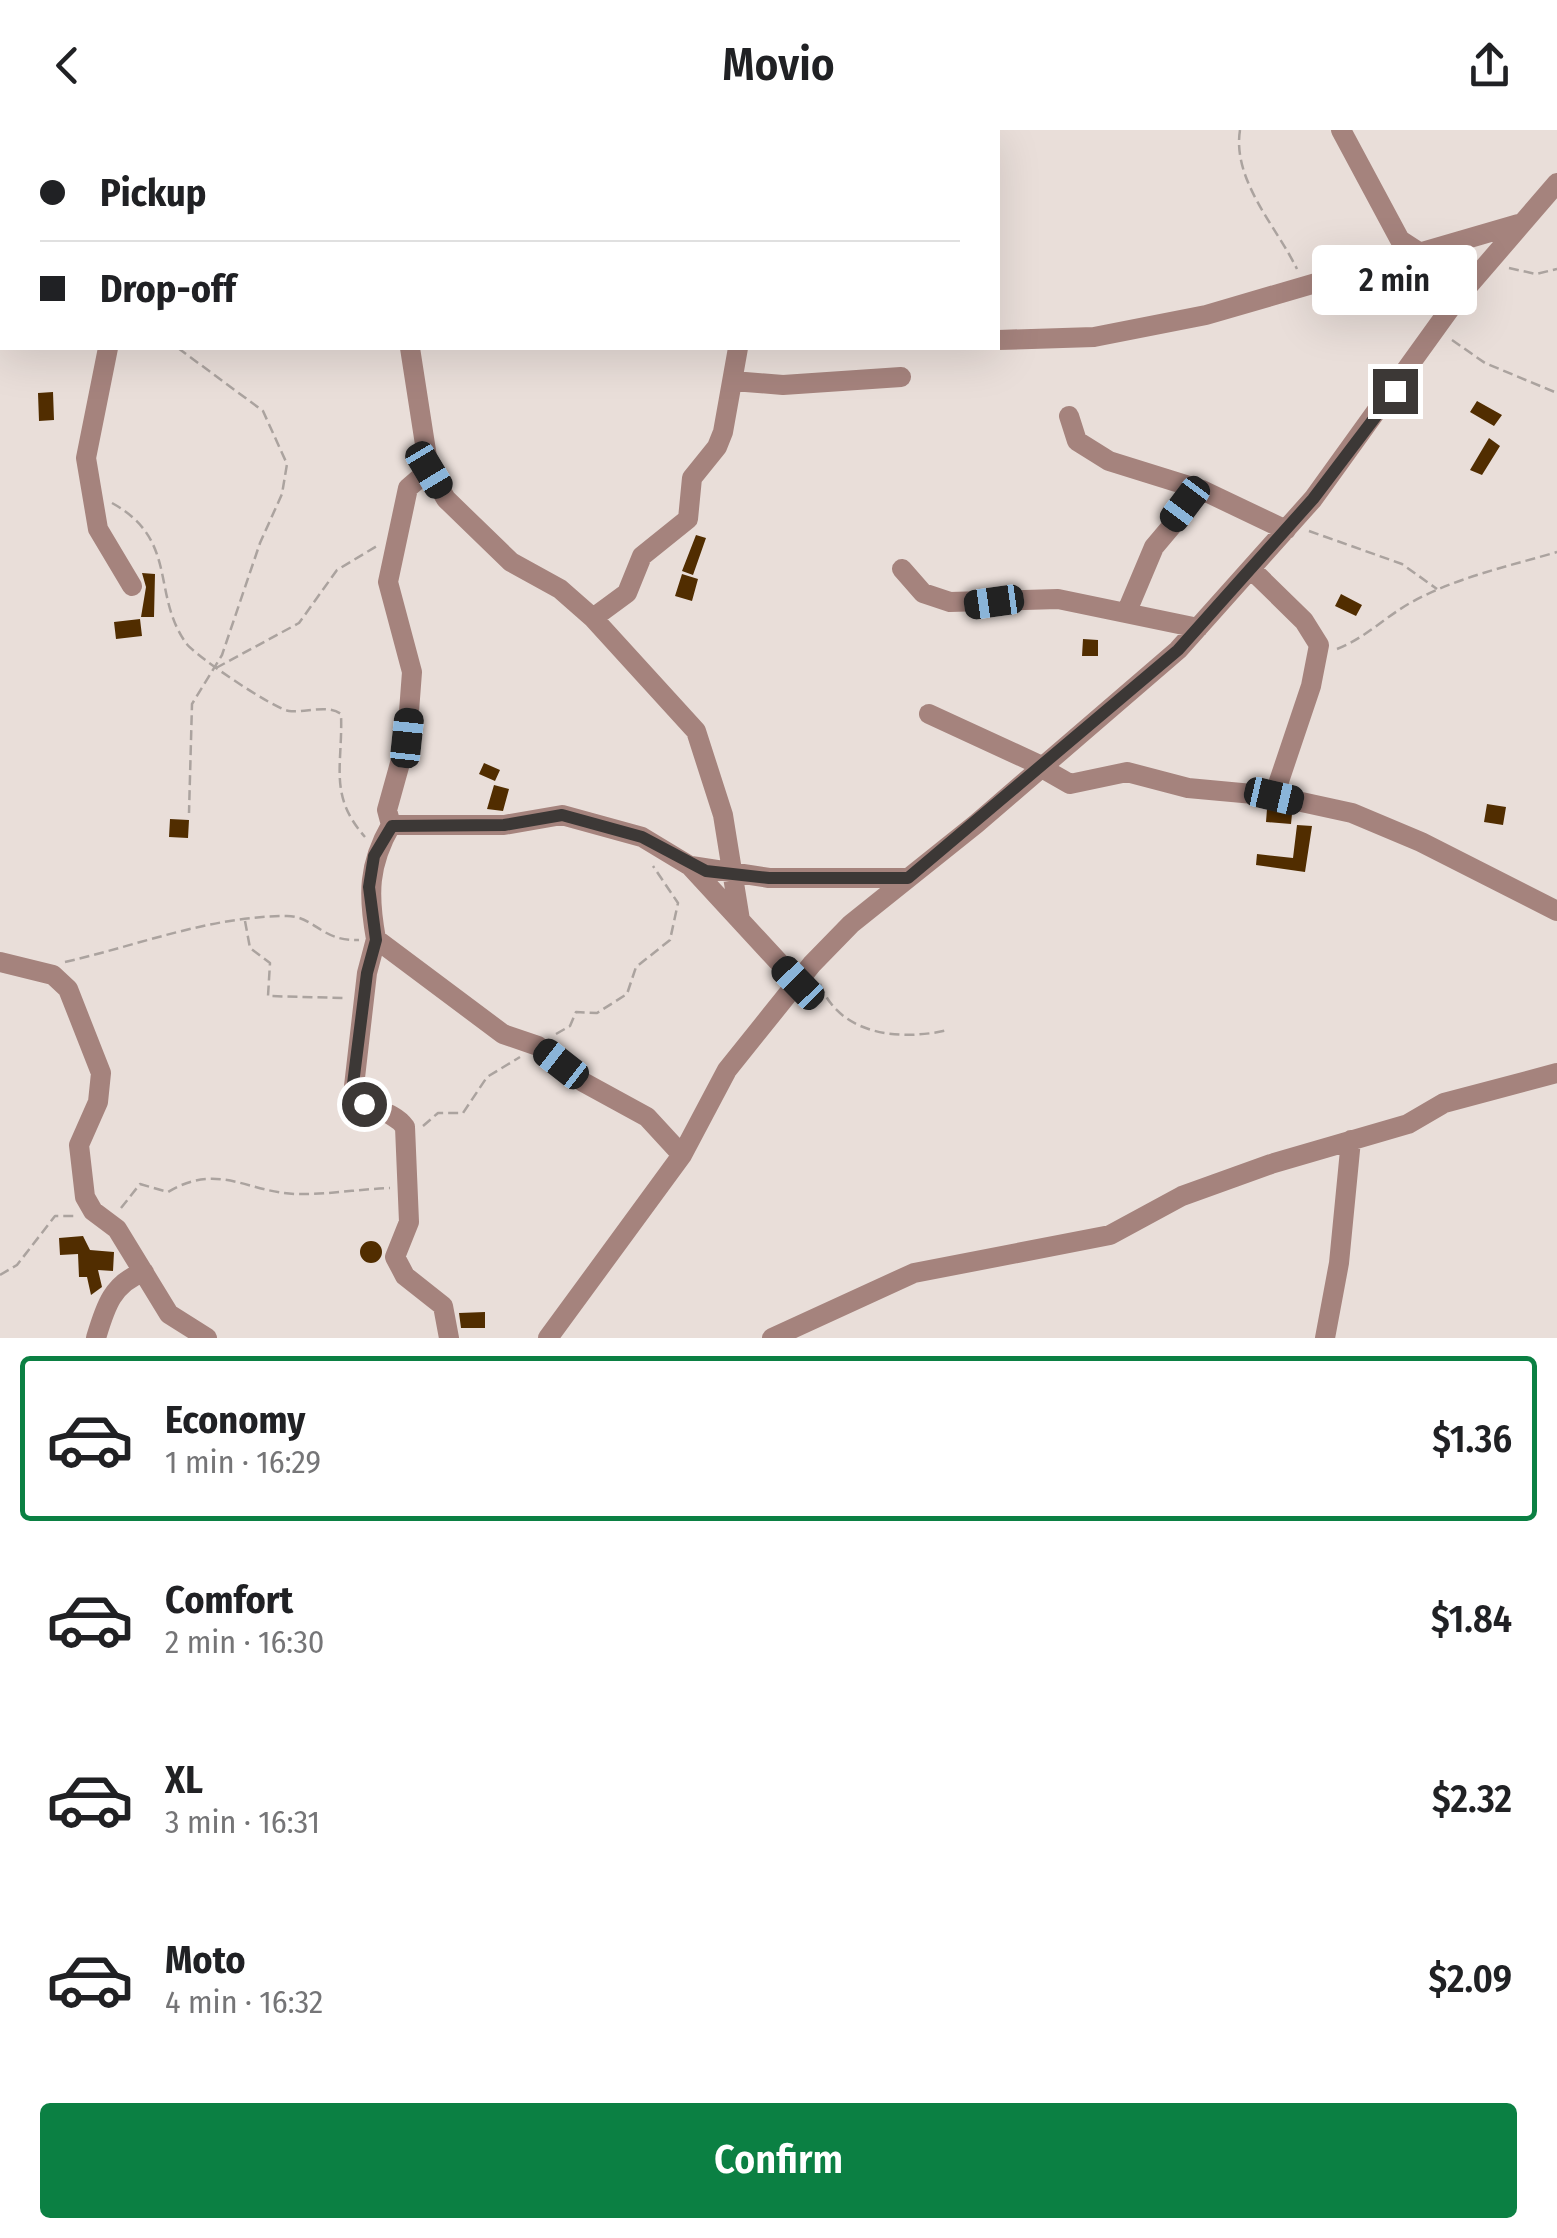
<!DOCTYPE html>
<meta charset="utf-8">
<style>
body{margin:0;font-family:"Fira Sans Condensed",sans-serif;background:#f6f6f6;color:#202124;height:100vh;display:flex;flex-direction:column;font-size:38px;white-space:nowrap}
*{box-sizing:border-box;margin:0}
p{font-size:32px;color:#757577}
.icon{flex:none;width:55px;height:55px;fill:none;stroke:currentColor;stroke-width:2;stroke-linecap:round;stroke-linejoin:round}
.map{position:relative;height:1208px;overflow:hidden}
.panel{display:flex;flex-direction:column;background:#fff;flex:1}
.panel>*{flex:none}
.hud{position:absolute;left:0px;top:0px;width:1000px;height:220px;box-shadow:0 10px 40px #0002;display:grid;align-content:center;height:220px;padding:0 40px;background:#fff}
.end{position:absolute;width:45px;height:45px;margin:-22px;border:12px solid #3c3836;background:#fff;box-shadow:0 0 0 5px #fff}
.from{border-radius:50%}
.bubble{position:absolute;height:70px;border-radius:10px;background:#fff;box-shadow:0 10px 40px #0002;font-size:32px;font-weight:600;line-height:70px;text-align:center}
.car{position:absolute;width:30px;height:60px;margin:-30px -15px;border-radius:12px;box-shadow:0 0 8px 2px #0007;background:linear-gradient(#222 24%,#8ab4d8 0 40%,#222 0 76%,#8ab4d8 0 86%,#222 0)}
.hud b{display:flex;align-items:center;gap:35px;height:95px;font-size:38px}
.hud b+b{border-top:2px solid #e0e0e0}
.hud i{width:25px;height:25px;background:#202124}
ul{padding:18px 0 0;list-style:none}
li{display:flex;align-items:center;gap:30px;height:165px;margin:0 20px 15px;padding:0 20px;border:5px solid transparent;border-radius:10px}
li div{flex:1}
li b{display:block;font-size:38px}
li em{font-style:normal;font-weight:600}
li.on{border-color:#0b8043}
li>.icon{width:90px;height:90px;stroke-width:1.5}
.primary-button{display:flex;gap:20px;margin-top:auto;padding:20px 40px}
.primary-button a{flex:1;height:115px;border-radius:10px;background:#0b8043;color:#fff;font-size:40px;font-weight:600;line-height:115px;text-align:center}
header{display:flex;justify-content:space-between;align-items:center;height:130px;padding:0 40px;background:#fff;font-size:45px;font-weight:600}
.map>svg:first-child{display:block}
.building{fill:#512d00}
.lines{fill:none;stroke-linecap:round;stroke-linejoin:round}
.path{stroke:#aba39f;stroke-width:2.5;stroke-dasharray:10 5;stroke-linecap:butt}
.minor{stroke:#a5837d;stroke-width:20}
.route{stroke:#3c3836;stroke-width:12}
</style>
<header><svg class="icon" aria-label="back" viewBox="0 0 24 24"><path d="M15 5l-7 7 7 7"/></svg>Movio<svg class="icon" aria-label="share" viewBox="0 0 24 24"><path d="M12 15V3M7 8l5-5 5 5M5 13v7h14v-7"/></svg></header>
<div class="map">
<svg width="1557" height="1208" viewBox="0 0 1557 1208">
<rect width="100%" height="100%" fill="#e9ded9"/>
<path class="building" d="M53,262L54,290L39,291L38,263Z
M1477,271L1502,285L1494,296L1470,282Z
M1489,308L1500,316L1482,345L1470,340Z
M696,405L706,408L693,445L682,441Z
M142,443L155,444L154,487H141L146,457Z
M682,444L698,449L692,471L675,466Z
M1341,464L1362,475L1356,486L1335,476Z
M140,489L142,506L116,509L114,492Z
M1083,509L1098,510V526H1082Z
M484,633L500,640L495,651L479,644Z
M494,655L509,659L503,681L487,679Z
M1487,674L1506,677L1503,695L1484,692Z
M1267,679L1292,684L1291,694L1266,692Z
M170,689L189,690L188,708L169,707Z
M1297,695L1312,696L1305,742L1256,735L1257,724L1293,728Z
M83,1106L90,1120L114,1122L113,1141L98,1140L102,1157L91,1165L87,1147H79L78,1124L60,1125L59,1108Z
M360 1122a11 11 0 1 1 22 0a11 11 0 1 1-22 0Z
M485,1182V1198H461L459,1183Z"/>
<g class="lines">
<path class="path" d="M1240,0C1232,50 1276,96 1297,139
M1509,138L1536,144L1557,139
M1452,210L1485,233L1557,263
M178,218L263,281L287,334L282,364L260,413L222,525L192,574L189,683
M112,373C179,410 151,464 186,513C195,526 274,579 289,581C306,583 327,574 341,584C343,636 328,665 365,707
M1309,401L1402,434L1437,459
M1337,519C1365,508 1384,488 1410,473C1457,447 1506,437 1557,422
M216,538L299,493L337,440L377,416
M245,791L250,818L270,833L268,866L343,868
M65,832C139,815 211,786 287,786C314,786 322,812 359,810
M820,854C840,906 901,911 948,900
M556,904L570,896L576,882L597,883L627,864L636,837L670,810L678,773L653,736
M423,996L438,983H463L487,947L520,927
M121,1078L140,1054L168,1062C218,1032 246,1062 296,1064C326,1065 359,1059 390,1058
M0,1145L17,1135L55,1086H76"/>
<path class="minor" d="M308,0L310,2
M826,0V2
M1341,0L1400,110L1420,123
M568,2L569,0
M685,2L696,0
M0,82H2
M998,210L1094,207L1206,185L1518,94
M108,218L86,328L98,399L132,456
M410,218L429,340L446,369L511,432L560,459L593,488L696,601L723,685L740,790
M733,251L783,255L901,247
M1069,286L1077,311L1109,331L1202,360L1286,400
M429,340L408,358L388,452L412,542L407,608L387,680L391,695C368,735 368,765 376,809L503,904L538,916L583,952L647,987L682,1025
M902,439L923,463L950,472L1058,469L1198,498
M1252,440L1304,491L1319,515L1311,556L1274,666
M1127,481L1154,417L1202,360
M593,488L627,463L642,426L688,389L692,348L717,317L723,302L738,218
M929,584L1044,637
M1042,638L1070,654L1127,642L1188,658L1274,666L1352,683L1421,712L1557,781
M391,695H504L562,685L642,707L690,736L798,853
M691,736L769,748H908
M376,809L367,843L353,965C365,982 392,978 405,997L409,1092L395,1127L405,1146L443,1176L449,1208
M0,832L53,845L68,859L101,943L98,972L79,1015L85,1067L93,1081L117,1099L169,1184L207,1208
M96,1208C105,1178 112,1153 144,1142
M548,1208L682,1025L727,940L812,834L851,794L976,694L1178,520L1313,369L1457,169L1557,53
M772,1208L914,1143L1110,1105L1182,1066L1271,1034L1408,994L1444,973L1557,943
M1325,1208L1339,1133L1351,1010"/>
</g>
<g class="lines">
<path class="route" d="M364,974L352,962L367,843L376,810L369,757L374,726L392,696L504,695L562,685L642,707L706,741L769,748H908L1178,520L1313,369L1395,261"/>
</g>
</svg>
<i class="end from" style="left:364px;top:974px"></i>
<i class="end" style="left:1395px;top:261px"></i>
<div class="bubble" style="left:1312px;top:115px;width:165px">2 min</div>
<i class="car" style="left:429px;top:340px;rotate:149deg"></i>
<i class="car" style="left:1185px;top:374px;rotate:217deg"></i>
<i class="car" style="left:994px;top:472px;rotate:262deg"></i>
<i class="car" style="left:407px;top:608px;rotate:6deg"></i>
<i class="car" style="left:1274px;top:666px;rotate:103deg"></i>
<i class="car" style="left:798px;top:853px;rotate:316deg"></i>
<i class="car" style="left:561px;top:934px;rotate:308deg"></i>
<div class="hud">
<b><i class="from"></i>Pickup</b>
<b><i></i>Drop-off</b>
</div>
</div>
<section class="panel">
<ul>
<li class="on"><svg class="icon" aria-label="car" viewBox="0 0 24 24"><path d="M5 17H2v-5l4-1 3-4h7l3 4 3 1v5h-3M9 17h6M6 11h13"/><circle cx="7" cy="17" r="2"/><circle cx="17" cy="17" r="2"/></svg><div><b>Economy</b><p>1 min · 16:29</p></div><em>$1.36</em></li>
<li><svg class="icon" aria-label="car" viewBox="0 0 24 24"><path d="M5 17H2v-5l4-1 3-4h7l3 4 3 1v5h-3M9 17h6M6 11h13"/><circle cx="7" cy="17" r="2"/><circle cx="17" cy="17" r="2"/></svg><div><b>Comfort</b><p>2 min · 16:30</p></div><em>$1.84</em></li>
<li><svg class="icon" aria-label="car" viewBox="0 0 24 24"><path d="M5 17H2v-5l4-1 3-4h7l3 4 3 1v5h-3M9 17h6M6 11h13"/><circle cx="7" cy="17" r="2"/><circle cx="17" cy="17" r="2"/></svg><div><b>XL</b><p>3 min · 16:31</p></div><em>$2.32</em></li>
<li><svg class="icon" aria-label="car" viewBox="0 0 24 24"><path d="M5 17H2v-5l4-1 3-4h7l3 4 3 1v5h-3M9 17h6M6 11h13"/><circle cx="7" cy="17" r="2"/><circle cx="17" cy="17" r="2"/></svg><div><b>Moto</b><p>4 min · 16:32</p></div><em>$2.09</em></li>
</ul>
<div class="primary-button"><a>Confirm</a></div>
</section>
